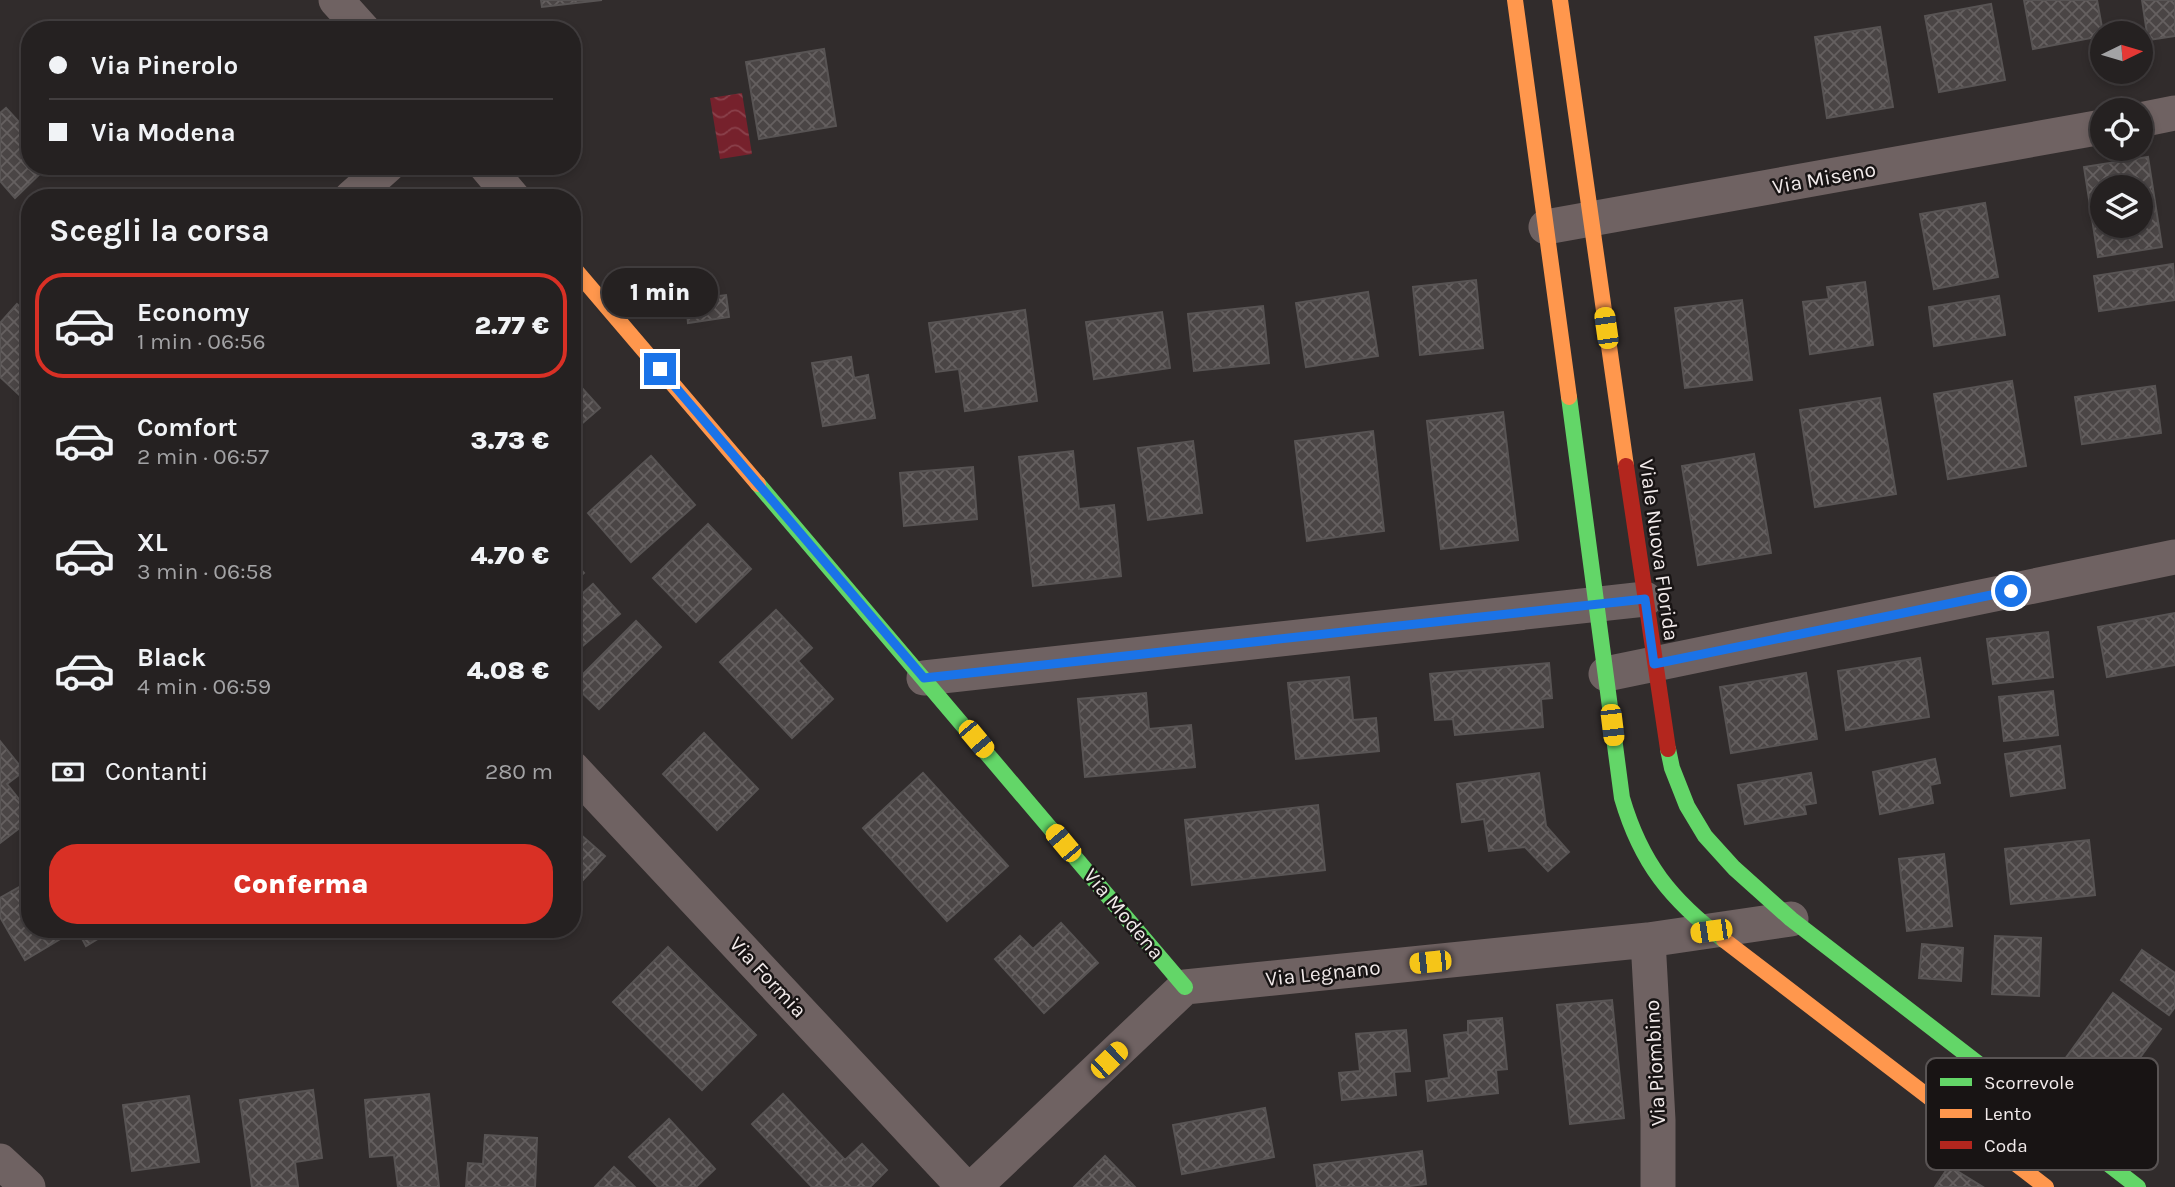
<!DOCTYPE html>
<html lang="it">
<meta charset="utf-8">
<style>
body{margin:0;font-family:Karla,sans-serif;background:#312e2e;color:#f1f3f6;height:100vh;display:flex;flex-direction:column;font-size:26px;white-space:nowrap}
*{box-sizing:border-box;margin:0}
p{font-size:23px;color:#a3a3a5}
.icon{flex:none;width:38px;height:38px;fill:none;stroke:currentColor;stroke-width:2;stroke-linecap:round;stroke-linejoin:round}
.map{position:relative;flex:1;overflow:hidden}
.side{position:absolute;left:21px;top:189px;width:560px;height:749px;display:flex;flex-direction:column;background:#252121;border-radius:28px;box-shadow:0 4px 10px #0003,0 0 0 2px #423e3f}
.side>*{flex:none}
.top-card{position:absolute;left:21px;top:21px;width:560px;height:154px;border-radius:28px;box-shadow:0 4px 10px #0003,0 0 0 2px #423e3f;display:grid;align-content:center;height:154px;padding:0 28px;background:#252121}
.needle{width:46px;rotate:85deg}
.fabs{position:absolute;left:2090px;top:21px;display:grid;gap:14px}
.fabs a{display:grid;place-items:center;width:63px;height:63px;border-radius:50%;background:#252121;box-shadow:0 4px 10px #0003,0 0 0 2px #423e3f;font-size:35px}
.end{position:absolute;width:32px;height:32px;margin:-16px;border:9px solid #1a73e8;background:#fff;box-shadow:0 0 0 4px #fff}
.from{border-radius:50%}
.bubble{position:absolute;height:49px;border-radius:24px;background:#252121;box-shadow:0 4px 10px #0003,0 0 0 2px #423e3f;font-size:23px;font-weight:800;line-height:49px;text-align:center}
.car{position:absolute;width:21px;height:42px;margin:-21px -10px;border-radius:9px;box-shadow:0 0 5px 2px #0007;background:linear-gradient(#f5c518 24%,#345 0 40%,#f5c518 0 76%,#345 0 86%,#f5c518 0)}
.top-card b{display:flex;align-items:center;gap:24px;height:66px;font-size:26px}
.top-card b+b{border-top:2px solid #423e3f}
.top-card i{width:18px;height:18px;background:#f1f3f6}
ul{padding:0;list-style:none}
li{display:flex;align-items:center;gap:21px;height:105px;margin:0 14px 10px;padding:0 14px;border:4px solid transparent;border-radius:28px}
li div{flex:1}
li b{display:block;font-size:26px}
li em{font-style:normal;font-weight:800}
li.active{border-color:#d93025}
li>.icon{width:63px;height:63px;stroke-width:1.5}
h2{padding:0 28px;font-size:32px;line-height:84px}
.pay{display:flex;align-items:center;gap:18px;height:77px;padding:0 28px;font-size:26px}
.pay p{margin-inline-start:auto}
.cta{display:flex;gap:14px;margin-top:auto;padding:14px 28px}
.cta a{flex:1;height:80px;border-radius:28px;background:#d93025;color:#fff;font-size:28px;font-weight:800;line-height:80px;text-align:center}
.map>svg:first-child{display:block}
.water{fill:url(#water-waves)}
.building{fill:url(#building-cross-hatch);stroke:#585454;stroke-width:2;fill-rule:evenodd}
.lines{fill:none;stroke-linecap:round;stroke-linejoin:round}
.street{stroke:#6f6262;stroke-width:35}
.fast{stroke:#63d668;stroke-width:16}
.slow{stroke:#ff974d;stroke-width:16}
.jam{stroke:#b3261e;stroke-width:16}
.route{stroke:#1a73e8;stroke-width:9}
.labels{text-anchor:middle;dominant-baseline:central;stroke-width:5;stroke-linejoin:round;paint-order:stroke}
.street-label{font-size:21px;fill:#f1eaea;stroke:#181414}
.key{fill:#181414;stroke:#595454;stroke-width:2}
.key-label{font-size:19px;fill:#f1eaea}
</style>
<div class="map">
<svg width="2175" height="1187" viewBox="0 0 2175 1187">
<defs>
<pattern id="water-waves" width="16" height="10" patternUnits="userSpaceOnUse" patternTransform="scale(1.75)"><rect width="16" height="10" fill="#76212c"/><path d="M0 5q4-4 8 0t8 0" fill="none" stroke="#8a414b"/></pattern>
<pattern id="building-cross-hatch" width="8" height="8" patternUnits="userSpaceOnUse" patternTransform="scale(1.75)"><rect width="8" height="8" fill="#4a4545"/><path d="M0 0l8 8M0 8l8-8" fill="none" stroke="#656060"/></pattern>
</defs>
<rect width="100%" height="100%" fill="#312c2c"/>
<path class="water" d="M742,93L752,154L720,159L710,98Z"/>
<path class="building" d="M541,0H602L542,7Z
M2024,0H2097L2103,33L2102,36L2033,49Z
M2142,0H2175V36L2148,40Z
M1991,4L2005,80L1939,92L1925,16Z
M1880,27L1893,107L1827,118L1815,37Z
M824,49L836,126L759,139L746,62Z
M6,108L30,134V166H48L15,198L0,181V113Z
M2148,157L2162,247L2098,257L2084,167ZM2102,187H2140V226H2102Z
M1985,203L1998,277L1934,289L1920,214Z
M2173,264L2175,300L2099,311L2094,276Z
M1476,280L1483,348L1420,355L1413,287Z
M1865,282L1873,345L1810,354L1803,302L1829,299L1827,287Z
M1368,292L1378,356L1306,367L1296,303Z
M726,295L729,317L688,323L686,300Z
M1999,296L2005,335L1934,346L1929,307Z
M1742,300L1752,380L1685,388L1675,308Z
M17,304L30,316V405L0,377V323Z
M1263,306L1269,363L1194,371L1188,314Z
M1025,310L1037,401L965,411L959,369L936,372L929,323Z
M1162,312L1170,368L1094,379L1086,322Z
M851,357L854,378L868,375L875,418L823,426L812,363Z
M572,377L600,408L572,432Z
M2012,381L2026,466L1948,479L1934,394Z
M2155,386L2161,433L2082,444L2075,397Z
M1880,398L1896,494L1815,507L1800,410Z
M1503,412L1518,540L1441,549L1427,421Z
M1373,431L1384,531L1307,541L1295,441Z
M1193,441L1202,513L1148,520L1138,448Z
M1073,451L1079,509L1114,505L1121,576L1033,586L1019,457Z
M1754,454L1771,553L1698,565L1682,466Z
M651,456L695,505L631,562L588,513Z
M973,467L977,519L904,526L900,473Z
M708,524L751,569L696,622L653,578Z
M572,560L584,573L572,583Z
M593,584L620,614L572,655V603Z
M776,610L812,648L798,661L833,699L792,738L720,662Z
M2175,613V665L2107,677L2098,627Z
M636,621L661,647L599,709L573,684Z
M2048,632L2053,677L1993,684L1987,639Z
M1920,658L1929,717L1846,730L1838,671Z
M1549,663L1552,698L1541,699L1543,727L1455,735L1453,719L1435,720L1430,674Z
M1806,673L1817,739L1731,753L1720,687Z
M1349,677L1353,720L1376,718L1379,751L1296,759L1288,683Z
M2053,691L2058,735L2004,741L1999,697Z
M1146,693L1149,729L1191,725L1195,767L1085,777L1078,699Z
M704,733L758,789L717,830L663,774Z
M0,741L24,771L7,784L30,813V820L0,843Z
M2060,746L2065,788L2011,796L2005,754Z
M1935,759L1940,783L1930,785L1933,803L1880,814L1873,772Z
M923,773L1008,866L947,921L863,828Z
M1539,773L1546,826L1569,852L1548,871L1525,847L1489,851L1484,819L1462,822L1457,784Z
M1811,773L1816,803L1804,805L1806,814L1745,824L1738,785Z
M1318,805L1325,870L1192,885L1185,820Z
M572,827L605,856L572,892Z
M2089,840L2095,895L2011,904L2005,849Z
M1944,854L1952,926L1907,931L1899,859Z
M30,881V929H77L25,960L0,917V898Z
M1061,923L1098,963L1044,1013L995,959L1020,936L1033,949Z
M77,929H114L86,946Z
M1995,936L2041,938L2039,996L1992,994Z
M1922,944L1963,948L1961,981L1919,978Z
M668,947L756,1035L702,1090L613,1002Z
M2142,950L2175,973V1007L2169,1015L2121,980Z
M2113,993L2161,1029L2105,1105L2057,1070Z
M1612,1000L1624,1118L1570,1124L1557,1005Z
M1502,1018L1507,1069L1496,1070L1498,1093L1428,1101L1426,1081L1449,1078L1444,1035L1468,1032V1021Z
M1406,1030L1410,1071L1394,1072L1396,1095L1342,1100L1339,1073L1360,1071L1356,1034Z
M313,1090L322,1158L295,1162L298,1186L252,1187L240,1100Z
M429,1094L439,1187H398L394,1155L370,1157L365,1100Z
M783,1094L845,1160L862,1144L887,1170L870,1187H812L752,1124Z
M189,1096L199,1162L132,1171L123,1105Z
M1265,1108L1274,1157L1182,1174L1173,1125Z
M669,1119L715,1169L696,1187H658L629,1157Z
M485,1135L537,1138L535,1187H466L468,1163L483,1164Z
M1422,1151L1426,1184L1402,1187H1317L1314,1165Z
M1105,1156L1135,1187H1074Z
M1949,1166L1983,1187H1935Z
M614,1167L635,1187H595Z"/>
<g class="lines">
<path class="street" d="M336,0L363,30
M2140,120L2175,113
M486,166L513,198
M351,198L387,166
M1546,227L2102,127
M1606,674L2175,557
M924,678L1645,599
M572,768L964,1187
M1648,940L1658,1120V1187
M0,1161L28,1187
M974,1187L1185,987L1648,940L1791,919"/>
<path class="fast" d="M1569,397L1622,798C1641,863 1671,900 1724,940
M758,484L1185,987
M1668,749L1672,768L1687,806L1705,836L1734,868L1791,919L2138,1187"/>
<path class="slow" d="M1515,0L1569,397
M1560,0L1626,466
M572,266L758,484
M1724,940L2046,1187"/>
<path class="jam" d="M1626,466L1668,749"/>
</g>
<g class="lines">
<path class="route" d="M660,369L924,678L1645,599L1654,664L2011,591"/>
</g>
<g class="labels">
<g class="street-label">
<text transform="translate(1824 178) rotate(-10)">Via Miseno</text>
<text transform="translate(1659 550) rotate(82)">Viale Nuova Florida</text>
<text transform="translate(1124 914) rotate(50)">Via Modena</text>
<text transform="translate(1323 973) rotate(-6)">Via Legnano</text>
<text transform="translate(768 977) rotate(47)">Via Formia</text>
<text transform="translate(1655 1063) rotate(-93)">Via Piombino</text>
</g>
</g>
<rect x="1926" y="1058" width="232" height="112" rx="10" class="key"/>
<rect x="1940" y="1078" width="32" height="8" fill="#63d668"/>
<rect x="1940" y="1109" width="32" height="9" fill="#ff974d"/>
<rect x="1940" y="1141" width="32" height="8" fill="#b3261e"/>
<g class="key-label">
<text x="1984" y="1089">Scorrevole</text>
<text x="1984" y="1120">Lento</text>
<text x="1984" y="1152">Coda</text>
</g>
</svg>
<div class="fabs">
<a><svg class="needle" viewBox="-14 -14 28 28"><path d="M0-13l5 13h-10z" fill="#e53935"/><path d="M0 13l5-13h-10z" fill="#a3a3a5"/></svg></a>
<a><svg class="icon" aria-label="locate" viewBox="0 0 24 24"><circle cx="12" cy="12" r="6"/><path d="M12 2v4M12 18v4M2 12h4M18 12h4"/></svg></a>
<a><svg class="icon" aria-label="layers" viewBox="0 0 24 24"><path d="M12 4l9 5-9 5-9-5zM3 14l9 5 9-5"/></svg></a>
</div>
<i class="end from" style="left:2011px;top:591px"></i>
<i class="end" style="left:660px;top:369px"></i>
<div class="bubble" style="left:602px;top:268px;width:116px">1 min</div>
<i class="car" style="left:1606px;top:328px;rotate:352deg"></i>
<i class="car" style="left:1612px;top:725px;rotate:173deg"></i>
<i class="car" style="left:976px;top:739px;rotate:140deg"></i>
<i class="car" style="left:1063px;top:843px;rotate:320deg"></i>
<i class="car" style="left:1711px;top:931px;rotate:262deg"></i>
<i class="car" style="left:1430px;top:962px;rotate:264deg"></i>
<i class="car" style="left:1109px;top:1060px;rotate:46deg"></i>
<div class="top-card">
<b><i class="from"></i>Via Pinerolo</b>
<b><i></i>Via Modena</b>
</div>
<section class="side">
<h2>Scegli la corsa</h2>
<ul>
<li class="active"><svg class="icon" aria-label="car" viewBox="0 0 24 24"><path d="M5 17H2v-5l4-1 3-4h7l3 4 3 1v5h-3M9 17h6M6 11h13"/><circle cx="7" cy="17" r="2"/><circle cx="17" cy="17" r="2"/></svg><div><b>Economy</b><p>1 min · 06:56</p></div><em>2.77 €</em></li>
<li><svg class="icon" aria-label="car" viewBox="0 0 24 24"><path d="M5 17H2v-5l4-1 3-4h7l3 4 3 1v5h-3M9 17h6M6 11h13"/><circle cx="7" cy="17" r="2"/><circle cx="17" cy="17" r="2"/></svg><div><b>Comfort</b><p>2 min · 06:57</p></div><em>3.73 €</em></li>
<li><svg class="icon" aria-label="car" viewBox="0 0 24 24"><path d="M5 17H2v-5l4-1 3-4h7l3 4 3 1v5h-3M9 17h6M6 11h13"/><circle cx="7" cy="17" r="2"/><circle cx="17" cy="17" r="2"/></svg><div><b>XL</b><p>3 min · 06:58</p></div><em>4.70 €</em></li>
<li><svg class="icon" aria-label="car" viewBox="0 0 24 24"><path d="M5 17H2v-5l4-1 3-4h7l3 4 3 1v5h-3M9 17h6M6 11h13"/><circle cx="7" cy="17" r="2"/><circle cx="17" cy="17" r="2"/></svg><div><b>Black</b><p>4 min · 06:59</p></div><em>4.08 €</em></li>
</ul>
<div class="pay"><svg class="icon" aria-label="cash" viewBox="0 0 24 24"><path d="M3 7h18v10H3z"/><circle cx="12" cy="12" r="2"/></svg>Contanti<p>280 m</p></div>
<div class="cta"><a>Conferma</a></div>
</section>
</div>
